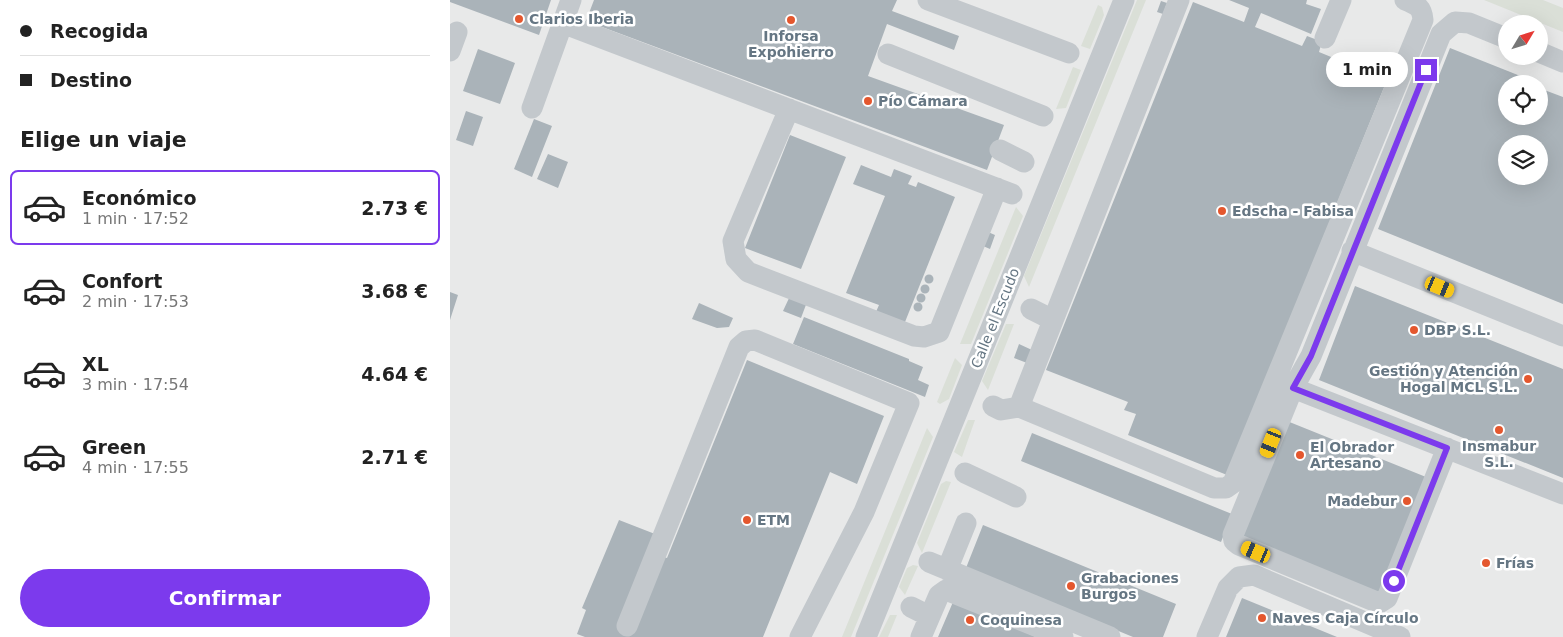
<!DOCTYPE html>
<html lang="es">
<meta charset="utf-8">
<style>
body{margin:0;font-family:"DejaVu Sans",sans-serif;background:#f2f2f2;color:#222;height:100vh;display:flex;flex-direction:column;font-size:19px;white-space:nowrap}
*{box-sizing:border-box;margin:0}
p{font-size:16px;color:#767676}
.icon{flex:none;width:28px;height:28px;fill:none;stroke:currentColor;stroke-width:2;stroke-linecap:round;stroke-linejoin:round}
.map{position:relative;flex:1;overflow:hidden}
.drawer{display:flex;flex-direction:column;background:#fff;width:450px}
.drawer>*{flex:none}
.hud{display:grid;align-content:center;height:110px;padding:0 20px;background:#fff}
.needle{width:32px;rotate:52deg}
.buttons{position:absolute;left:1048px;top:15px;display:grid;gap:10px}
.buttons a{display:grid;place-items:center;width:50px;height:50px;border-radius:50%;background:#fff;box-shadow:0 5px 20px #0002;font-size:25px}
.end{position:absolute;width:22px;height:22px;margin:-11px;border:6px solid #7c3aed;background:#fff;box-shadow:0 0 0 2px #fff}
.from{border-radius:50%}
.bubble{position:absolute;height:35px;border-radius:18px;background:#fff;box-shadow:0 5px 20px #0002;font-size:16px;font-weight:800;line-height:35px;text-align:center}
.car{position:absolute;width:15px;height:30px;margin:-15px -8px;border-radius:6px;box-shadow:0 0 4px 1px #0007;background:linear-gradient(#f5c518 24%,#345 0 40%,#f5c518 0 76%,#345 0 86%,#f5c518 0)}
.hud b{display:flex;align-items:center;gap:18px;height:48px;font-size:19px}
.hud b+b{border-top:1px solid #e0e0e0}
.hud i{width:12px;height:12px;background:#222}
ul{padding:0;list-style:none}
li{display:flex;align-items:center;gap:15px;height:75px;margin:0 10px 8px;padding:0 10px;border:2px solid transparent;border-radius:8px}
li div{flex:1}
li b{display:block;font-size:19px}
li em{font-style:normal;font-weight:800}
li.current{border-color:#7c3aed}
li>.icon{width:45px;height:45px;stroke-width:1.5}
h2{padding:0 20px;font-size:22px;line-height:60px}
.primary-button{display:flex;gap:10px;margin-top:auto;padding:10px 20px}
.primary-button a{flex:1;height:58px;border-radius:30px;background:#7c3aed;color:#fff;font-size:20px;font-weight:800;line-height:58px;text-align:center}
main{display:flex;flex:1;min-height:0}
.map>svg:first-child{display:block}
.built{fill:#e8e9e9;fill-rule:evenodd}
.green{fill:#dadfd7}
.building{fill:#aab3b9;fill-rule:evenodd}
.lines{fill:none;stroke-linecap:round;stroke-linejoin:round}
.minor{stroke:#c3c8cc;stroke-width:21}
.route{stroke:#7c3aed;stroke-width:6}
.poi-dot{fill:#e4572e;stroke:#fff;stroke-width:2}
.labels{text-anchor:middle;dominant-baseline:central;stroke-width:5;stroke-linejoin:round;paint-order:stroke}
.poi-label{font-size:14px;font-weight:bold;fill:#657683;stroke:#fff;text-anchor:start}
.street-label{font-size:14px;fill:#657683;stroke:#fff}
</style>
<main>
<section class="drawer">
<div class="hud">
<b><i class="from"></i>Recogida</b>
<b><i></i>Destino</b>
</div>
<h2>Elige un viaje</h2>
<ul>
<li class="current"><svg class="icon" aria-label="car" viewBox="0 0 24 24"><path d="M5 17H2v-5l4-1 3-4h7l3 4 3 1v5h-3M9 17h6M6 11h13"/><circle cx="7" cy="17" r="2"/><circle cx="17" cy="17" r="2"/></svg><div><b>Económico</b><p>1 min · 17:52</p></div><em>2.73 €</em></li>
<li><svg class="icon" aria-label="car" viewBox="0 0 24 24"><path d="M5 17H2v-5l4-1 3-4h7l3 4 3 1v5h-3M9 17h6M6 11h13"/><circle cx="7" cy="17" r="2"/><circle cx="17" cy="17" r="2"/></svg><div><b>Confort</b><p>2 min · 17:53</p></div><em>3.68 €</em></li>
<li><svg class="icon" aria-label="car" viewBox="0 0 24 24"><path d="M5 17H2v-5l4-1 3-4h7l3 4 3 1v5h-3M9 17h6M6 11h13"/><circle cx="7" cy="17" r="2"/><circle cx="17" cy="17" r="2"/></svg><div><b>XL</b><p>3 min · 17:54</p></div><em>4.64 €</em></li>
<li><svg class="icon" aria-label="car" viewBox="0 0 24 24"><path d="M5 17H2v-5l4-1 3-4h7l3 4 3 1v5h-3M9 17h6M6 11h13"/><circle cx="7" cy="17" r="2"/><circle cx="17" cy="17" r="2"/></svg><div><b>Green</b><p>4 min · 17:55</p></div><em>2.71 €</em></li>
</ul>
<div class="primary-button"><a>Confirmar</a></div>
</section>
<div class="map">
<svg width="1113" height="637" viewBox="0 0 1113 637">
<rect width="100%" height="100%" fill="#fafaf8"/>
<path class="built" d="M0,0H1113V637H0ZM1056,24H1089V56H1056ZM1056,84H1089V116H1056ZM1056,144H1089V176H1056Z"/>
<path class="green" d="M687,0H696L579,287L574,276Z
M1034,0H1093L1113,8V32Z
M648,5L652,7L654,15L640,49L631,46Z
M623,67L631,70L616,108L606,109Z
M566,207L573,216L521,344H510Z
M556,324H564L538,390L532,381Z
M505,358L512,365L499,399L490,404L487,402Z
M518,420H525L512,457L504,452Z
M477,428L483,437L401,637H392Z
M496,481L501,482L472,553L467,543L491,484Z
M463,565L468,566L455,595L449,587L457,568Z
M440,615H447L438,637H429Z"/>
<path class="building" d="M0,0H101L89,35L0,2Z
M144,0H447L442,11L509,36L504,50L437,24L418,76L554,125L537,170L136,21Z
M779,0H857L856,4L871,9L861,34L811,13L805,27L852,46L857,36L870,41L871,45L869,52L937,80L777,475L678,435L686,414L674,410L678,402L596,370L743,2L794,22L799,8Z
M711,1L717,3L713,14L707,12Z
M1000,48L1078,79L1076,84H1056V116H1089V88L1113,97V304L928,229ZM1056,144H1089V176H1056Z
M28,49L65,63L50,104L13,91Z
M16,111L33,117L23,146L6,140Z
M84,119L102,126L82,177L64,169Z
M340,135L396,157L351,269L295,248Z
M98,154L118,162L108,188L87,179Z
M411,165L441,177L444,169L462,176L458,184L466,187L468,182L505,197L453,327L425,314L429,305L396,293L435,196L403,184Z
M538,232L545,235L540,249L533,246Z
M474.5 279a4.5 4.5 0 1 1 9 0a4.5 4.5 0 1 1-9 0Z
M470.5 289a4.5 4.5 0 1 1 9 0a4.5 4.5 0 1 1-9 0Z
M905,286L1113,369V478L869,380Z
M0,292L8,295L0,320Z
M466.5 298a4.5 4.5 0 1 1 9 0a4.5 4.5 0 1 1-9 0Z
M340,296L357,302L351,318L333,311Z
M463.5 307a4.5 4.5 0 1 1 9 0a4.5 4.5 0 1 1-9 0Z
M249,303L283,318L279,327L267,328L242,319Z
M354,317L459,359V361L473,367L468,380L479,385L475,397L343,344Z
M569,344L582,350L577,363L564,358Z
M297,360L434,416L407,484L380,472L313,637H135L127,634L136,610L132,608L169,520L205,534L211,556L217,558Z
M837,421L976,477L929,595L790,539Z
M582,433L782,514L771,542L571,461Z
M533,525L726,604L713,637H683L516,568Z
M792,598L887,637H776Z
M503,602L586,637H488Z"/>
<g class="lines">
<path class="minor" d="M478,0L619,53
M112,23L562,194
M875,38L891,0
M0,51L7,32
M1089,52L1113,62
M438,54L593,116
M82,108L121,0
M339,109L283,241L286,259L298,272L464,336L474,337L489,332L547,188
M550,150L574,162
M902,251L1113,336
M581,309L603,320
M843,388L1113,494
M543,406L551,410L569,407L764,488H776L783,483L973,20C972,7 967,5 955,0
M569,407L729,0
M997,448L937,598L929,603L789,545L784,541L783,535L843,388L861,356L991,34L1005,22L1019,23L1056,38
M515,473L566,497
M479,562L660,637
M497,570L516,523
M461,607L479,616
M177,626L289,347L296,341L305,340L459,403L414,512L350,637
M416,637L674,0
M471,637L489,595L496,590L613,637
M757,637L778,588L789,577L804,575L950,637"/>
</g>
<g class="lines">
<path class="route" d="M944,581L997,448L843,388L861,356L976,70"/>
</g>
<g class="poi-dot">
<circle cx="69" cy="19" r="5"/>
<circle cx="341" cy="20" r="5"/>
<circle cx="418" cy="101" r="5"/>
<circle cx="772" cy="211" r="5"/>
<circle cx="964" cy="330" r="5"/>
<circle cx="1078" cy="379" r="5"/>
<circle cx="1049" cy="430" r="5"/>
<circle cx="850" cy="455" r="5"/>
<circle cx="957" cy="501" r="5"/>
<circle cx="297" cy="520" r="5"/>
<circle cx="1036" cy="563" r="5"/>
<circle cx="621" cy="586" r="5"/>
<circle cx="812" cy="618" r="5"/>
<circle cx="520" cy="620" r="5"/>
</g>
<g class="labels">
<g class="poi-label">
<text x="79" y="19">Clarios Iberia</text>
<text x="341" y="36" text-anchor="middle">Inforsa<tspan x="341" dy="16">Expohierro</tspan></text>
<text x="428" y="101">Pío Cámara</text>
<text x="782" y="211">Edscha - Fabisa</text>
<text x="974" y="330">DBP S.L.</text>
<text x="1068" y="371" text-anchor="end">Gestión y Atención<tspan x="1068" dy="16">Hogal MCL S.L.</tspan></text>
<text x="1049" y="446" text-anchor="middle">Insmabur<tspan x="1049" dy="16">S.L.</tspan></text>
<text x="860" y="447">El Obrador<tspan x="860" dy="16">Artesano</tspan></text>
<text x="947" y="501" text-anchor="end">Madebur</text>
<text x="307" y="520">ETM</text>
<text x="1046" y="563">Frías</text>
<text x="631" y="578">Grabaciones<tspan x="631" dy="16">Burgos</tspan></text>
<text x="822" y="618">Naves Caja Círculo</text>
<text x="530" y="620">Coquinesa</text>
</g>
<g class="street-label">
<text transform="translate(545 318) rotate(-68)">Calle el Escudo</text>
</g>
</g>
</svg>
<div class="buttons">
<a><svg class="needle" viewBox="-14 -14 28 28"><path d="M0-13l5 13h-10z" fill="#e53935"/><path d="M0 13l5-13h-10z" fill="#767676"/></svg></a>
<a><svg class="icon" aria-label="locate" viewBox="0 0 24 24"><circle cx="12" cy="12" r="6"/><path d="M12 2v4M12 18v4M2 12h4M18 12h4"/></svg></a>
<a><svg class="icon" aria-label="layers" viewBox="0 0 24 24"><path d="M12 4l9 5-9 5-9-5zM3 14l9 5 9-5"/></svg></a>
</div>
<i class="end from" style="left:944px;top:581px"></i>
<i class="end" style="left:976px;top:70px"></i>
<div class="bubble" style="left:876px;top:52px;width:82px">1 min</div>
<i class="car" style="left:990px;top:287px;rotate:112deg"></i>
<i class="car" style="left:821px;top:443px;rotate:202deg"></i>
<i class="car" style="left:806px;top:552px;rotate:293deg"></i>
</div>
</main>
